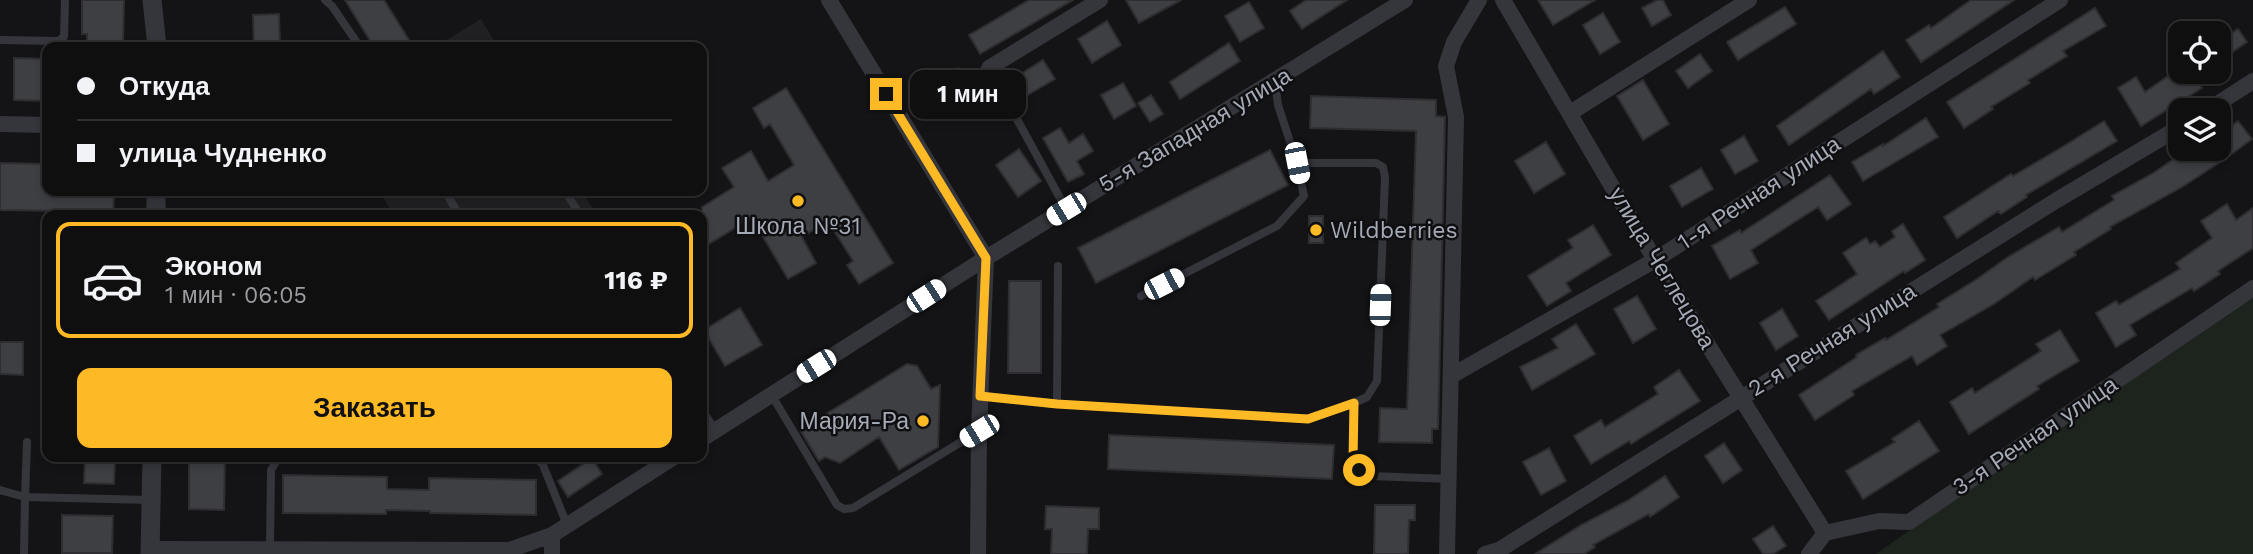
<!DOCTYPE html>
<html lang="ru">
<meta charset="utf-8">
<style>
body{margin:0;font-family:"Work Sans",sans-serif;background:#181819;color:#f1f3f6;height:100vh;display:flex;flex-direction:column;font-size:26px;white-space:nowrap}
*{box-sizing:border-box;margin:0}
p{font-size:23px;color:#9b9c9f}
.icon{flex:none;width:38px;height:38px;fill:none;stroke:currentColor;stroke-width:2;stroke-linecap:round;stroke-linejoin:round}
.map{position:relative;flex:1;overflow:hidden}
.sheet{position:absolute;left:42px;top:210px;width:665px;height:252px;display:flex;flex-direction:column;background:#0f0f10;border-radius:14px;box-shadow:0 4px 10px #0003,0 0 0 2px #2f2f30}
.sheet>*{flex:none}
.guide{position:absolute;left:42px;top:42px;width:665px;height:154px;border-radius:14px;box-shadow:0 4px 10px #0003,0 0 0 2px #2f2f30;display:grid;align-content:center;height:154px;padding:0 35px;background:#0f0f10}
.tools{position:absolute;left:2168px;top:21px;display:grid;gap:14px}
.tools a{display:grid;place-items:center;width:63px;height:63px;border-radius:14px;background:#0f0f10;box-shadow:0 4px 10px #0003,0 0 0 2px #2f2f30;font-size:35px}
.end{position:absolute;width:32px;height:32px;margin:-16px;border:9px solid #feba25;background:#111;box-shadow:0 0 0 4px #111}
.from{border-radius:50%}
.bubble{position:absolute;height:49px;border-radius:14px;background:#0f0f10;box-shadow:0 4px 10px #0003,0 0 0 2px #2f2f30;font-size:23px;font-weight:700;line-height:49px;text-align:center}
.car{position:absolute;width:21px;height:42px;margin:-21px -10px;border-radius:9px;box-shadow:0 0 5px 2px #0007;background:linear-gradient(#fff 24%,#345 0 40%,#fff 0 76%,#345 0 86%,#fff 0)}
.guide b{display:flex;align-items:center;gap:24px;height:66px;font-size:26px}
.guide b+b{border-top:2px solid #2f2f30}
.guide i{width:18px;height:18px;background:#f1f3f6}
ul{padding:12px 0 0;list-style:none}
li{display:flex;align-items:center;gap:21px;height:116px;margin:0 14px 10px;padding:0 21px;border:4px solid #2f2f30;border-radius:14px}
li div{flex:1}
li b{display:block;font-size:26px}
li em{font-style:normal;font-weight:700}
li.active{border-color:#feba25}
li>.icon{width:63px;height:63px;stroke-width:1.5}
.action{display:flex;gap:14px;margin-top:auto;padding:14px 35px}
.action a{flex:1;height:80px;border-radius:14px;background:#feba25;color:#111;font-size:28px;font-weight:700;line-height:80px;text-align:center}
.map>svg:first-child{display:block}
.built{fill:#202023}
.green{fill:#1c241d}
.building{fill:#3e3f43;stroke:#2e2e32;stroke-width:2}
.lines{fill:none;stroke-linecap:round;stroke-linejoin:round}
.service{stroke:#35363c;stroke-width:8}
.minor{stroke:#35363c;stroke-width:16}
.tertiary{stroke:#35363c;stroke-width:19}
.route{stroke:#feba25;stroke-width:9}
.poi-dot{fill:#feba25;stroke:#0f0f11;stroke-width:2.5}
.labels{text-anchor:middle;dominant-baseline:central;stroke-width:5;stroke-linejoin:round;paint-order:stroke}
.street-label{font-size:23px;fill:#a5aab7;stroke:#0f0f11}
.poi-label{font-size:23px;fill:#a5aab7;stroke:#0f0f11}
</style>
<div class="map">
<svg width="2253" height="554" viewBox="0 0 2253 554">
<rect width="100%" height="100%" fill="#141416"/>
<path class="built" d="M481,19L498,47H435Z
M379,191H582L597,215H394Z"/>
<path class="green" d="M2253,288V554H1876Z"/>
<path class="building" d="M82,0H124L123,47H87V34H82Z
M345,0H384L409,40L397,47H374Z
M1029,0H1073L980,54L969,35Z
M1126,0H1181L1139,23Z
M1306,0H1347L1302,29L1290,11Z
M1538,0H1595L1553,25Z
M1657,0H1663L1671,15L1652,26L1642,8Z
M1971,0H2014L1921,62L1906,40L1929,25L1931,28Z
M1249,2L1264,28L1240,42L1225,16Z
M1785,7L1796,24L1738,60L1727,42Z
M2095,8L2106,26L2063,51L2067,56L2028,80L2030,83L1991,107L1993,109L1964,128L1947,102Z
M1603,13L1620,42L1600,54L1583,25Z
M279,14L280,45L254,46L253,15Z
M1107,21L1121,45L1092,63L1078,39Z
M2238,29L2247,42L2219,61V42Z
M1229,43L1240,61L1180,99L1170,82Z
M1883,51L1900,77L1874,94L1871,89L1789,145L1777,126Z
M1700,54L1712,71L1688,88L1676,71Z
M14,58L47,59V101L14,100Z
M1043,60L1055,79L1021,99L1010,81Z
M958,68L980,103L965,113L943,77Z
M2174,72H2191L2202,88L2141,126L2118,88L2136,77L2145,92Z
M1643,80L1669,124L1643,140L1617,96Z
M1123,83L1136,106L1114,119L1101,95Z
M786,88L893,263L859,284L847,265L853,261L828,221L802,237L816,263L788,279L752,218L702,248V207L734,187L722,168L751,151L768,181L794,165L770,124L764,128L753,108Z
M1151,95L1163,114L1150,122L1138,103Z
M1311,96L1436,100V116L1445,117L1438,429H1432V443L1379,442L1380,408L1407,409L1416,131L1310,128Z
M1926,118L1938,137L1863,181L1852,162L1883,144V146Z
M2104,121L2117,141L2026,195L2027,197L2001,214L1998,211L1957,238L1944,217L2011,174L2013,176L2064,146Z
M2238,121L2252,139L2225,159L2182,187L2110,227L2111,229L2074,252L2076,255L2035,280L2033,277L1994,304L1940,335L1947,346L1917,365L1912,356L1852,391L1854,395L1815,420L1799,395L1857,357L1856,355L1885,338L1886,340L1939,307L1937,304L1977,279L2008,257L2059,227L2062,232L2114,200L2112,196L2155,172L2188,149H2219V136Z
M1060,128L1069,143L1083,134L1093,151L1077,161L1084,174L1068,182L1043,138Z
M1744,136L1758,161L1735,174L1721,150Z
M1546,142L1565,174L1534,193L1515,161Z
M1019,149L1041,181L1018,197L996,165Z
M1270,150L1288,185L1096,283L1078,248Z
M0,163L47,164V191H114L113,215H72V211L0,210Z
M1701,168L1713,189L1682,207L1670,186Z
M1830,175L1851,204L1827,220L1818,207L1751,250L1758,263L1730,279L1712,246L1740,230L1741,233Z
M2227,204L2236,220L2253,208V248L2218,271L2220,274L2194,291L2192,288L2130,325L2136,335L2116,347L2096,313L2116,301L2119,305L2180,269L2176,263L2212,238L2201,221Z
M1309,216H1323V243H1309Z
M1903,224L1925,260L1905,273L1904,271L1829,320L1816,301L1857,274L1843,253L1866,238L1870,244L1875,241L1880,247L1895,237L1892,231Z
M1593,225L1611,255L1566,283L1571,291L1547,306L1528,276L1573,248L1568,240Z
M1009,281H1041V373H1008Z
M1637,296L1656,329L1633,343L1614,309Z
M740,308L762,345L725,366L704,330Z
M1782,309L1798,336L1776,350L1760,323Z
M1576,324L1595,354L1532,390L1520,367L1558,348L1552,339Z
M2060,330L2079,361L2037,386L2039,389L1969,434L1950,402L1972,388L1975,393L2041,351L2036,344Z
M0,342H23V375L0,374Z
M907,364L917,366L931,389L940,385L938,447L899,470L879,437L840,463L825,457L819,461L800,430Z
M1679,370L1700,401L1631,444L1629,441L1591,464L1574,436L1601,420L1605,427L1658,394L1654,387Z
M1919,421L1939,451L1863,499L1846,471L1895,442L1892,439Z
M1109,435L1334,445L1332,479L1108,469Z
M1724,443L1742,470L1723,483L1705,456Z
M1549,448L1566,481L1541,495L1523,462Z
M85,457H115L114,484L84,483Z
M189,457H225L224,510L189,509Z
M592,458L602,474L568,497L558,481Z
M283,475L387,477V489L429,490V478L536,480V515L430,513V511L386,510V514L283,513Z
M1665,476L1679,497L1650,517L1649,514L1593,545L1595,547L1584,554H1535L1581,525L1627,501Z
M1375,505H1415V520H1409L1408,554H1374Z
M1046,506L1099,508V529H1088L1087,554H1051L1052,529H1045Z
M62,515L113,516L112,553H62Z
M1773,526L1786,546L1773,554H1763L1753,539Z"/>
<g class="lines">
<path class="service" d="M325,0L332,6L360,47
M0,40L58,41L64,37L65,0
M989,68L1066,209
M1275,81L1278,105L1297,163H1376L1383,167L1385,177L1377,381L1367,397L1354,403L1353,460L1359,469L1371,476L1450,479
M445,191L459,215
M565,191L580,215
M1141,296L1277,226L1304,196L1297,163
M771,394L837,505L844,509L853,508L979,431
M980,396L1057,404L1308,419L1354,403
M1057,404L1058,266
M702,410L715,430
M535,457L543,465L567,525
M0,490L25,497L27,442
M270,549L271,470L279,457
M24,554L25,497L151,500"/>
<path class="minor" d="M829,0L986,258L979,431L978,554
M1503,0L1655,260L1825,533
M989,68L1100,0
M2208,110L2253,81
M1570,113L1749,0
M0,124L47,125
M1451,376L1655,260L2060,0
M702,439L986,258L1405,0
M150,549L509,550L552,535L674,457
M552,554V535
M1447,554L1456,117L1446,66L1454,42L1479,0
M1485,554L1499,550L2057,200L2180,127
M1809,554L1825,533L1879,521L1909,522L2253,288"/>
<path class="tertiary" d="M152,0L157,47
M156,215V191
M150,554L152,457"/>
</g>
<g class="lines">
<path class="route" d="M886,94L986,258L980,396L1057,404L1308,419L1354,403L1353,460L1359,470"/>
</g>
<g class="poi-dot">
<circle cx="798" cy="201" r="7"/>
<circle cx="1316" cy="230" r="7"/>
<circle cx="923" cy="421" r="7"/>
</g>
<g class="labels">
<g class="street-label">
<text transform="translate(1195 130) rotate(-31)">5-я Западная улица</text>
<text transform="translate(1759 193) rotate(-33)">1-я Речная улица</text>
<text transform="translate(1662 268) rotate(59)">улица Чеглецова</text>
<text transform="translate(1832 340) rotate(-32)">2-я Речная улица</text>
<text transform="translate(2035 436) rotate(-34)">3-я Речная улица</text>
</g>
<g class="poi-label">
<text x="798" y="226">Школа №31</text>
<text x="1330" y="230" text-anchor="start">Wildberries</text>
<text x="909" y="421" text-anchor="end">Мария-Ра</text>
</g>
</g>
</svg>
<div class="tools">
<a><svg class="icon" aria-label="locate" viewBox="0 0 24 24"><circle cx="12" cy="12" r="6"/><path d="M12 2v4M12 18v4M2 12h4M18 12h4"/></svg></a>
<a><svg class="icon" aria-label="layers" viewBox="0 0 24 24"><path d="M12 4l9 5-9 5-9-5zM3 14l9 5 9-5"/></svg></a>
</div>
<i class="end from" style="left:1359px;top:470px"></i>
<i class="end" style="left:886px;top:94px"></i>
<div class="bubble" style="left:910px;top:70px;width:116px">1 мин</div>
<i class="car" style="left:1297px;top:163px;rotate:169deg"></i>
<i class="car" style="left:1066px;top:209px;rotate:239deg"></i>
<i class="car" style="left:1164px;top:284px;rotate:63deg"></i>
<i class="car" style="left:926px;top:296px;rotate:57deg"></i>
<i class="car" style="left:1380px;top:305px;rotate:2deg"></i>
<i class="car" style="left:816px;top:366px;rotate:238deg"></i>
<i class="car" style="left:979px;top:431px;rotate:239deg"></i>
<div class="guide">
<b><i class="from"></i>Откуда</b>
<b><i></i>улица Чудненко</b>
</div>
<section class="sheet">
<ul>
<li class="active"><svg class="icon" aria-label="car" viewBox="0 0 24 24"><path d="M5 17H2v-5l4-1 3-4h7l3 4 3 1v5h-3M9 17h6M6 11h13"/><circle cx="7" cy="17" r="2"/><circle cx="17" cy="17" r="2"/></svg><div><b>Эконом</b><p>1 мин · 06:05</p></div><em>116 ₽</em></li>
</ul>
<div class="action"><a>Заказать</a></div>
</section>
</div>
